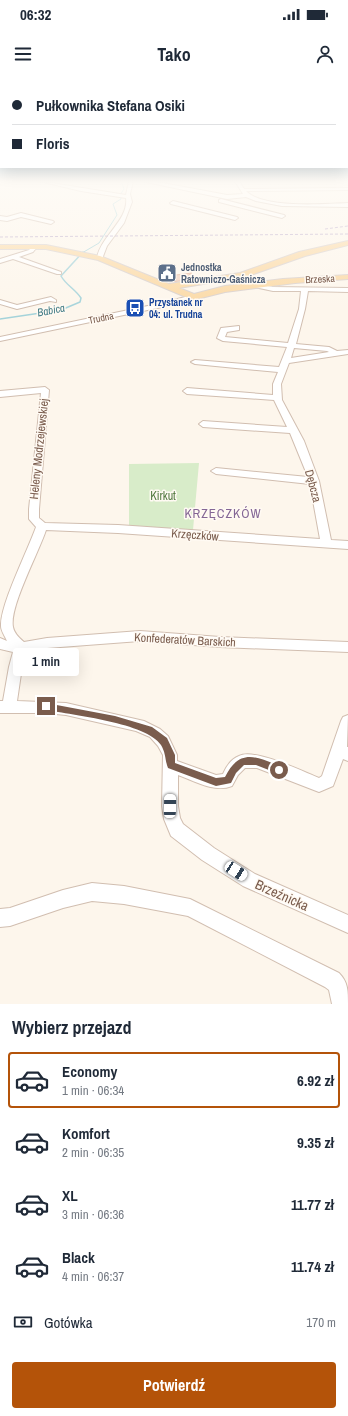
<!DOCTYPE html>
<html lang="pl">
<meta charset="utf-8">
<style>
body{margin:0;font-family:"Archivo Narrow",sans-serif;background:#f2f2f3;color:#1f2937;height:100vh;display:flex;flex-direction:column;font-size:15px;white-space:nowrap}
*{box-sizing:border-box;margin:0}
p{font-size:13px;color:#747a83}
.icon{flex:none;width:22px;height:22px;fill:none;stroke:currentColor;stroke-width:2;stroke-linecap:round;stroke-linejoin:round}
.map{position:relative;height:924px;overflow:hidden}
.panel{display:flex;flex-direction:column;background:#fff;flex:1}
.panel>*{flex:none}
.banner{position:absolute;left:0px;top:0px;width:348px;height:88px;box-shadow:0 4px 16px #0002;display:grid;align-content:center;height:88px;padding:0 12px;background:#fff}
.end{position:absolute;width:18px;height:18px;margin:-9px;border:5px solid #7a5c4d;background:#fff;box-shadow:0 0 0 2px #fff}
.from{border-radius:50%}
.bubble{position:absolute;height:28px;border-radius:4px;background:#fff;box-shadow:0 4px 16px #0002;font-size:13px;font-weight:800;line-height:28px;text-align:center}
.car{position:absolute;width:12px;height:24px;margin:-12px -6px;border-radius:5px;box-shadow:0 0 3px 1px #0007;background:linear-gradient(#fff 24%,#345 0 40%,#fff 0 76%,#345 0 86%,#fff 0)}
.banner b{display:flex;align-items:center;gap:14px;height:38px;font-size:15px}
.banner b+b{border-top:1px solid #e0e1e3}
.banner i{width:10px;height:10px;background:#1f2937}
ul{padding:0;list-style:none}
li{display:flex;align-items:center;gap:12px;height:56px;margin:0 8px 6px;padding:0 4px;border:2px solid transparent;border-radius:4px}
li div{flex:1}
li b{display:block;font-size:15px}
li em{font-style:normal;font-weight:800}
li.on{border-color:#b45309}
li>.icon{width:36px;height:36px;stroke-width:1.5}
h2{padding:0 12px;font-size:18px;line-height:48px}
.pay{display:flex;align-items:center;gap:10px;height:44px;padding:0 12px;font-size:15px}
.pay p{margin-inline-start:auto}
.button{display:flex;gap:8px;margin-top:auto;padding:8px 12px}
.button a{flex:1;height:46px;border-radius:4px;background:#b45309;color:#fff;font-size:16px;font-weight:800;line-height:46px;text-align:center}
.status{display:flex;justify-content:space-between;align-items:center;height:28px;padding:0 20px;background:#fff;direction:ltr}
.status svg{height:11px;fill:currentColor}
header{display:flex;justify-content:space-between;align-items:center;height:52px;padding:0 12px;background:#fff;font-size:18px;font-weight:800}
.map>svg:first-child{display:block}
.green{fill:#d8ecc9}
.lines{fill:none;stroke-linecap:round;stroke-linejoin:round}
.stream-far1{stroke:#a5d3da;stroke-width:1}
.stream{stroke:#a5d3da;stroke-width:1.5}
.building{fill:#f3d5c3;stroke:#e6bba3}
.minor-casing{stroke:#d1beb0;stroke-width:2}
.major-casing{stroke:#dad1cd;stroke-width:2}
.minor{fill:#fff;fill-rule:evenodd}
.major{fill:#fbd9a5;fill-rule:evenodd}
.rail{stroke:#b9a8c9;stroke-width:1;stroke-dasharray:3 2;stroke-linecap:butt}
.route{fill:#7a5c4d}
.labels{text-anchor:middle;dominant-baseline:central;stroke-width:3;stroke-linejoin:round;paint-order:stroke}
.far-service-label{font-size:10px;font-weight:bold;fill:#4e5e75;stroke:#fffaf3;text-anchor:start}
.far-street-label{font-size:10px;fill:#7a5c4d;stroke:#fffaf3}
.far-transit-label{font-size:10px;font-weight:bold;fill:#164399;stroke:#fffaf3;text-anchor:start}
.far-water-label{font-size:11px;font-style:italic;fill:#437c86;stroke:#fffaf3}
.street-label{font-size:12px;fill:#7a5c4d;stroke:#fffaf3}
.park-label{font-size:12px;fill:#537a41;stroke:#fffaf3}
.neighbourhood-label{font-size:13px;letter-spacing:1px;fill:#846695;stroke:#fffaf3}
.near-street-label{font-size:14px;fill:#7a5c4d;stroke:#fffaf3}
</style>
<div class="status"><b>06:32</b><svg viewBox="0 0 49 12"><path d="M0 12V9h3v3zM5 12V6h3v6zM10 12V3h3v9zM15 12V0h3v12zM26 1h20v11H26zM47 4h2v5h-2z"/></svg></div>
<header><svg class="icon" aria-label="menu" viewBox="0 0 24 24"><path d="M4 6h16M4 12h16M4 18h16"/></svg>Tako<svg class="icon" aria-label="person" viewBox="0 0 24 24"><circle cx="12" cy="8" r="4"/><path d="M4 21q1-7 8-7t8 7"/></svg></header>
<div class="map">
<svg width="348" height="924" viewBox="0 0 348 924">
<rect width="100%" height="100%" fill="#fdf6ec"/>
<path class="green" d="M199,383L193,450L129,446V384Z"/>
<g class="lines">
<path class="stream-far1" d="M120,115L124,109L121,101
M82,173L99,163L117,135L113,124L121,119V117"/>
<path class="stream" d="M0,239L61,230L80,222L81,218C75,209 66,205 61,196L83,172"/>
</g>
<path class="building" d="M167,191L176,195L192,193L180,201L169,202L166,199Z"/>
<g class="lines">
<g class="minor-casing">
<path id="minor" d="M39,101L126,115L129,101H133L130,114L132,122L124,143L107,166L102,179L97,178C100,157 129,140 126,118L81,111Z
M144,101H152L227,115L243,114L235,101H239L244,109L348,108V110L246,111C263,129 324,124 348,123V127L282,126L256,121L246,117L227,119L146,102Z
M221,119L284,135L285,136L282,138L219,122V120Z
M173,121L237,137L238,138L235,140L171,124L170,123Z
M21,133L53,141L54,142L51,144L21,137L7,141L0,140V136L7,137Z
M34,165L37,167L33,172L19,177L61,192V194H57L13,179L0,183V179L29,170Z
M252,203L273,207L348,208V212L308,211L305,229L296,264L329,267L337,271L348,270V274L289,283L281,304L282,320L304,361L319,401L331,460L348,461V469L118,453L46,450C39,472 9,527 13,547C14,553 19,558 24,562L47,558L140,551L220,557L348,562V572L220,567L140,561L47,568L26,571L22,587L17,621L66,623L144,641L160,649L168,656L177,675V681L216,695L223,694C226,687 231,679 239,676C254,668 302,691 319,698L322,696L341,641L343,637L348,635L347,667H348V681L343,679L333,706L319,712L257,688H245L238,695L232,706C214,713 195,701 178,695V726L180,738L183,744L214,768L255,794L348,835V853L243,806L202,780L171,756L164,739L162,726L163,675L158,666L150,657L136,651L66,635L46,633H0V621H3L9,587L13,572L0,569V558L7,561C5,556 1,551 1,546C0,525 28,470 36,447L29,439V429L41,313L0,317V311L45,307L49,310L39,429V438L45,443L118,445L320,459L310,404L216,394L211,391L216,388L308,397L290,353L203,347L199,344L203,341L287,347L274,320L187,314L183,311L187,308L273,315V304L278,292L195,284L191,282L195,280L279,287L287,267L223,261L217,258L221,248L239,246V250L227,252L225,257L288,263L299,229L301,211H273L250,206L249,205ZM294,268L327,271L329,272L291,278Z
M193,215L196,217L195,218L162,227L0,261V257L162,223Z
M51,217L56,220V222L50,221L17,229L0,224V220L17,225Z
M92,803L124,806L190,819L196,822L339,893C348,902 348,911 348,924H332L329,910L325,907L188,836L124,824L92,821L63,828L10,846L0,847V829L10,828L63,810Z"/>
</g>
<g class="major-casing">
<path id="major" d="M348,161V165L305,176L245,197L179,208L194,214L225,206L283,199L348,195V199L295,203L225,212L193,220L98,180L46,169H0V165H46L100,176L169,204L240,193L299,172Z"/>
</g>
<use href="#minor" class="minor"/>
<use href="#major" class="major"/>
<path class="rail" d="M325,149L348,146
M0,157L348,154"/>
</g>
<linearGradient id="sky" x2="0" y2="1"><stop stop-color="#97c7e8"/><stop offset="0.44" stop-color="#fefbf6"/><stop offset="1" stop-color="#fefbf6" stop-opacity="0"/></linearGradient>
<rect width="348" height="230" fill="url(#sky)"/>
<path class="route" d="M46,623L115,636L152,647L167,658L175,675V683L216,698L225,697C240,667 257,677 282,687L283,690L282,692L279,694L256,685H244L236,693L231,703L216,706L168,688C165,681 166,673 161,665C147,643 73,635 46,630L42,626Z"/>
<defs>
<g id="civic-square" transform="scale(1)"><rect x="-9" y="-9" width="18" height="18" rx="4" fill="#5c6f8a" stroke="#fffaf3"/><path d="M-.6-6.5H3V-4.5H.6V-3L4-1V1h2V6H-6V1h2V-1L-.6-3ZM-1.2 2.5V6h2.4V2.5Z" fill="#fff"/></g>
<g id="bus-square" transform="scale(1)"><rect x="-9" y="-9" width="18" height="18" rx="4" fill="#1a4fb4" stroke="#fffaf3"/><path d="M-5-6H5V4H4V6H2V4H-2V6H-4V4H-5ZM-3.5-4V0h7V-4ZM-3.5 1.2v1.5H-2V1.2ZM2 1.2v1.5H3.5V1.2Z" fill="#fff"/></g>
</defs>
<g fill-rule="evenodd">
<use href="#civic-square" x="167" y="193"/>
<use href="#bus-square" x="135" y="228"/>
</g>
<g class="labels">
<g class="far-service-label">
<text x="181" y="187">Jednostka<tspan x="181" dy="12">Ratowniczo-Gaśnicza</tspan></text>
</g>
<g class="far-street-label">
<text transform="translate(320 199) rotate(-3)">Brzeska</text>
<text transform="translate(101 238) rotate(-12)">Trudna</text>
</g>
<g class="far-transit-label">
<text x="149" y="222">Przystanek nr<tspan x="149" dy="12">04: ul. Trudna</tspan></text>
</g>
<g class="far-water-label">
<text transform="translate(51 230) rotate(-11)">Babica</text>
</g>
<g class="street-label">
<text transform="translate(39 369) rotate(-84)">Heleny Modrzejewskiej</text>
<text transform="translate(313 406) rotate(75)">Dębcza</text>
<text transform="translate(195 455) rotate(4)">Krzęczków</text>
<text transform="translate(185 560) rotate(3)">Konfederatów Barskich</text>
</g>
<g class="park-label">
<text x="163" y="416">Kirkut</text>
</g>
<g class="neighbourhood-label">
<text x="223" y="433">KRZĘCZKÓW</text>
</g>
<g class="near-street-label">
<text transform="translate(282 815) rotate(24)">Brzeźnicka</text>
</g>
</g>
</svg>
<i class="end from" style="left:279px;top:690px"></i>
<i class="end" style="left:46px;top:626px"></i>
<div class="bubble" style="left:13px;top:568px;width:66px">1 min</div>
<i class="car" style="left:170px;top:726px;rotate:1deg"></i>
<i class="car" style="left:236px;top:791px;rotate:123deg"></i>
<div class="banner">
<b><i class="from"></i>Pułkownika Stefana Osiki</b>
<b><i></i>Floris</b>
</div>
</div>
<section class="panel">
<h2>Wybierz przejazd</h2>
<ul>
<li class="on"><svg class="icon" aria-label="car" viewBox="0 0 24 24"><path d="M5 17H2v-5l4-1 3-4h7l3 4 3 1v5h-3M9 17h6M6 11h13"/><circle cx="7" cy="17" r="2"/><circle cx="17" cy="17" r="2"/></svg><div><b>Economy</b><p>1 min · 06:34</p></div><em>6.92 zł</em></li>
<li><svg class="icon" aria-label="car" viewBox="0 0 24 24"><path d="M5 17H2v-5l4-1 3-4h7l3 4 3 1v5h-3M9 17h6M6 11h13"/><circle cx="7" cy="17" r="2"/><circle cx="17" cy="17" r="2"/></svg><div><b>Komfort</b><p>2 min · 06:35</p></div><em>9.35 zł</em></li>
<li><svg class="icon" aria-label="car" viewBox="0 0 24 24"><path d="M5 17H2v-5l4-1 3-4h7l3 4 3 1v5h-3M9 17h6M6 11h13"/><circle cx="7" cy="17" r="2"/><circle cx="17" cy="17" r="2"/></svg><div><b>XL</b><p>3 min · 06:36</p></div><em>11.77 zł</em></li>
<li><svg class="icon" aria-label="car" viewBox="0 0 24 24"><path d="M5 17H2v-5l4-1 3-4h7l3 4 3 1v5h-3M9 17h6M6 11h13"/><circle cx="7" cy="17" r="2"/><circle cx="17" cy="17" r="2"/></svg><div><b>Black</b><p>4 min · 06:37</p></div><em>11.74 zł</em></li>
</ul>
<div class="pay"><svg class="icon" aria-label="cash" viewBox="0 0 24 24"><path d="M3 7h18v10H3z"/><circle cx="12" cy="12" r="2"/></svg>Gotówka<p>170 m</p></div>
<div class="button"><a>Potwierdź</a></div>
</section>
